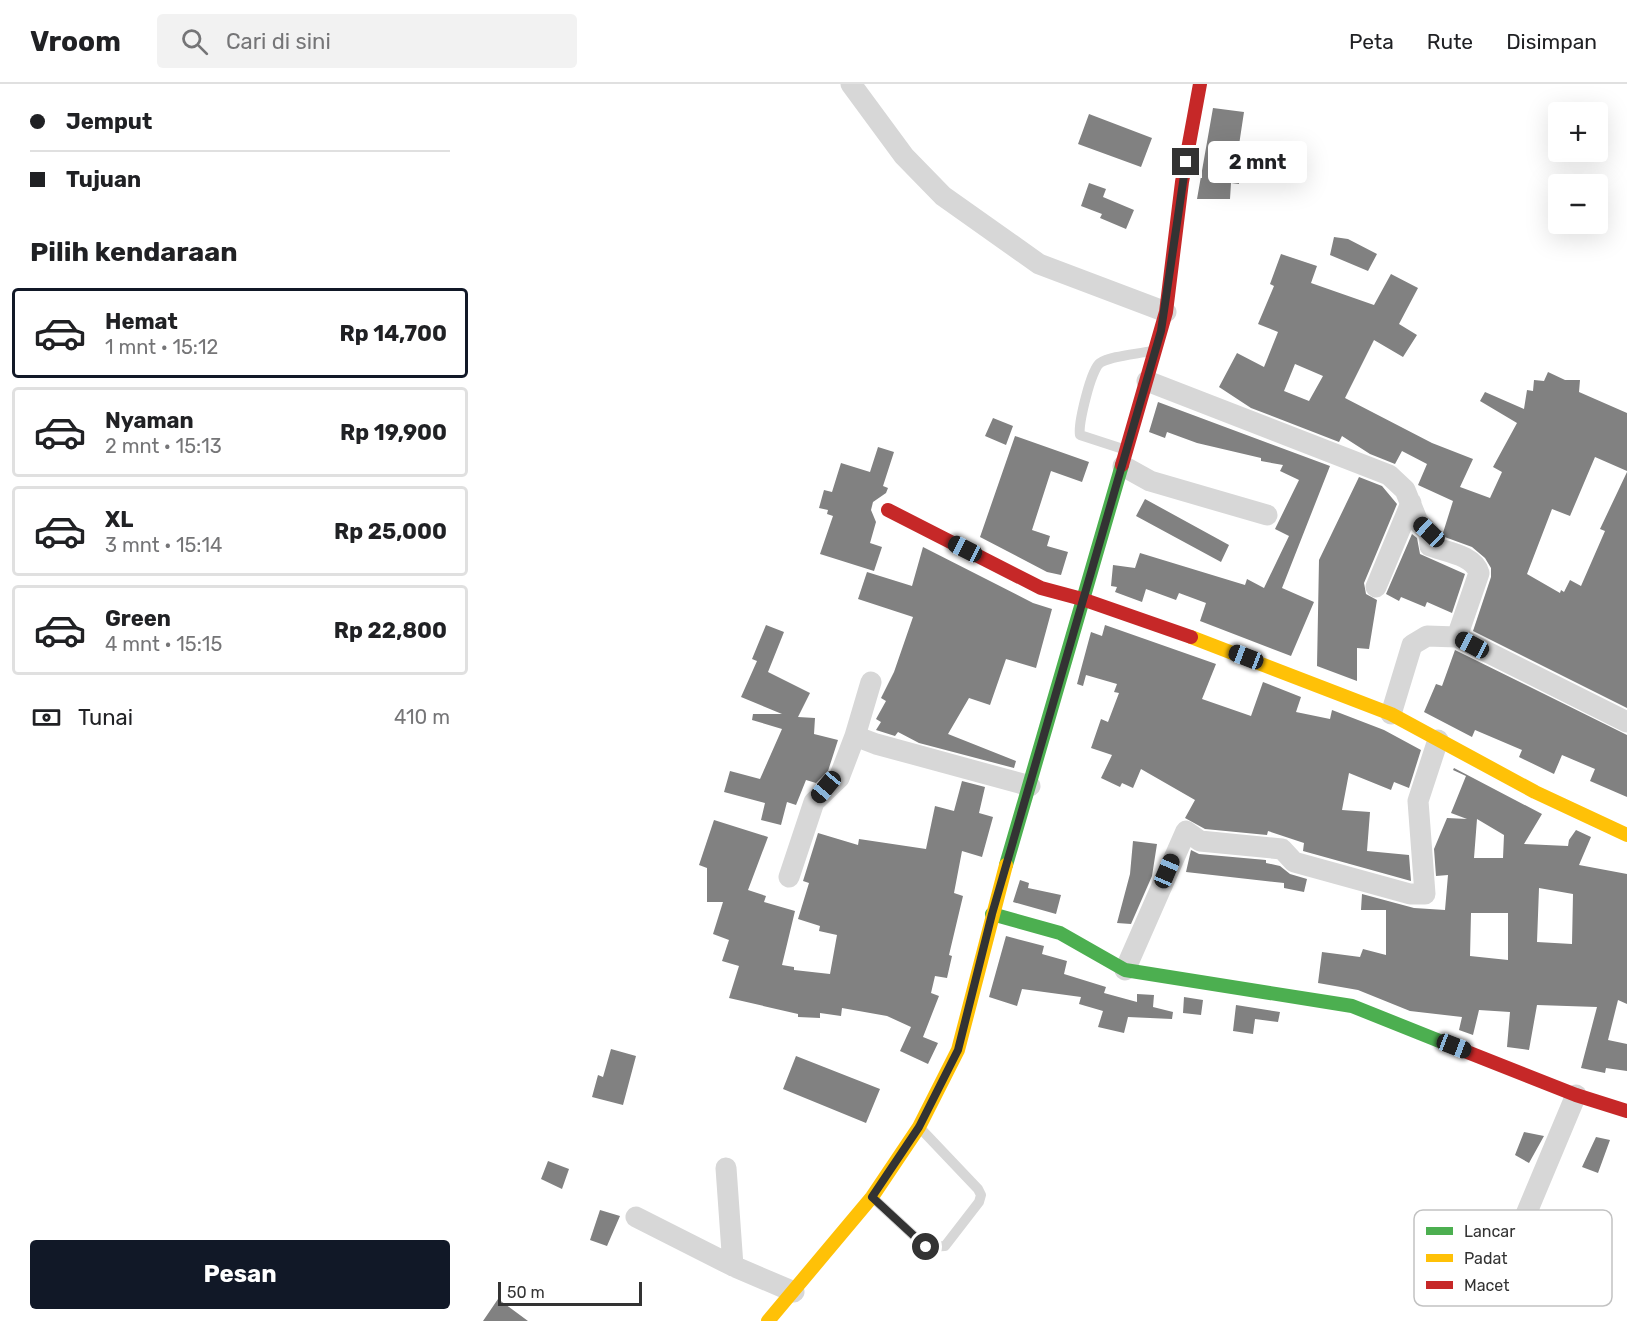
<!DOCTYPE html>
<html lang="id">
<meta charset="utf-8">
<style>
body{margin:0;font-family:Rubik,sans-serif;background:#f2f2f2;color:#202124;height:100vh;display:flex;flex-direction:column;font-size:22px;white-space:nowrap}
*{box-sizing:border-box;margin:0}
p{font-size:20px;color:#757577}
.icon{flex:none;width:33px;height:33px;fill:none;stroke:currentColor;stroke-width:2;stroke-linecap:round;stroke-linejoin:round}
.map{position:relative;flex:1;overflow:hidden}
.details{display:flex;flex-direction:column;background:#fff;width:480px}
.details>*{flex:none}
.guide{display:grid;align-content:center;height:132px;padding:0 30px;background:#fff}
.buttons{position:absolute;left:1068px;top:18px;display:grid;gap:12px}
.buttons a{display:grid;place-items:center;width:60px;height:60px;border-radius:6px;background:#fff;box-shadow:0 6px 24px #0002;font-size:30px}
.scale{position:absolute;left:18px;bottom:15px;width:144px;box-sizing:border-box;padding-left:6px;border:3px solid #333;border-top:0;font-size:16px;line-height:21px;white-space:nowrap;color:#333;-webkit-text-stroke:4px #fff;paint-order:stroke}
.end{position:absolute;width:27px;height:27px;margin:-14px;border:8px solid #333;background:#fff;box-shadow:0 0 0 3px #fff}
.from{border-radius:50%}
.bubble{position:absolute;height:42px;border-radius:6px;background:#fff;box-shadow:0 6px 24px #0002;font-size:20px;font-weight:700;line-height:42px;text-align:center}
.car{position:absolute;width:18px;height:36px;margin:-18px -9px;border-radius:8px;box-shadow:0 0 4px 2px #0007;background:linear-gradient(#222 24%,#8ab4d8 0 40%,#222 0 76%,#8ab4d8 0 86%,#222 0)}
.guide b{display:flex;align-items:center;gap:21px;height:57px;font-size:22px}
.guide b+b{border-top:2px solid #e0e0e0}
.guide i{width:15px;height:15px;background:#202124}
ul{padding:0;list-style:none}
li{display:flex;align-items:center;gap:18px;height:90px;margin:0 12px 9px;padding:0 18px;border:3px solid #e0e0e0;border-radius:6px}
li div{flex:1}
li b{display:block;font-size:22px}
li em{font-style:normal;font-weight:700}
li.current{border-color:#111827}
li>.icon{width:54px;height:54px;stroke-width:1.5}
h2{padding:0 30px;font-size:27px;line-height:72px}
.pay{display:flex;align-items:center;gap:15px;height:66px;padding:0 30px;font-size:22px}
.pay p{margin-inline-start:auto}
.button{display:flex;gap:12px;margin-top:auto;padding:12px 30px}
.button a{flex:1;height:69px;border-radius:6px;background:#111827;color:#fff;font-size:24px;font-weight:700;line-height:69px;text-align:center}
header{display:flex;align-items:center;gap:36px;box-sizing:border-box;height:84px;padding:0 30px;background:#fff;border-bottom:2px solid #e0e0e0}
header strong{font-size:28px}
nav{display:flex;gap:33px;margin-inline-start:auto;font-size:21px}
.search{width:420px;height:54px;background:#f2f2f2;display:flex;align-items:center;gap:15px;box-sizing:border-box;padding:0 21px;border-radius:6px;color:#757577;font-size:22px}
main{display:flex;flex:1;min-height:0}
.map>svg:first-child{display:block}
.building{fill:#818181;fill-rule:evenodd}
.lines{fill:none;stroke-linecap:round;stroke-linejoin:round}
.lane{stroke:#d7d7d7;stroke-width:10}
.street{stroke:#d7d7d7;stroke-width:21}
.fast{stroke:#4caf50;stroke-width:14}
.slow{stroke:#ffc107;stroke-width:14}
.jam{stroke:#c62828;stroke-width:14}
.route{stroke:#333;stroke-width:8}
.key{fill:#fff;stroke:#c2c2c2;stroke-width:1.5}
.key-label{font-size:16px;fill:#333}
</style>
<header>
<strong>Vroom</strong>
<div class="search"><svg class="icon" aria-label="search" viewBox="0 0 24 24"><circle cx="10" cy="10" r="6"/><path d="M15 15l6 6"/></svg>Cari di sini</div>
<nav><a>Peta</a><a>Rute</a><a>Disimpan</a></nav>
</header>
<main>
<section class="details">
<div class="guide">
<b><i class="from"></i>Jemput</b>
<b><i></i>Tujuan</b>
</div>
<h2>Pilih kendaraan</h2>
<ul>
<li class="current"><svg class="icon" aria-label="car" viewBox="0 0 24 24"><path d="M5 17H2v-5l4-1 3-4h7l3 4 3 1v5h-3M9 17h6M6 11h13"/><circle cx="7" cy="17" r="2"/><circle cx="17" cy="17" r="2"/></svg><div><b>Hemat</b><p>1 mnt · 15:12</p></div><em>Rp 14,700</em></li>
<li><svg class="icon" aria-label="car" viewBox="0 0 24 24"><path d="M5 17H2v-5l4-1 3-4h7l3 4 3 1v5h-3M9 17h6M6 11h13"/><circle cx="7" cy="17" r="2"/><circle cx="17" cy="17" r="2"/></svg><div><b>Nyaman</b><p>2 mnt · 15:13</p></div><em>Rp 19,900</em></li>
<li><svg class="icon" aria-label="car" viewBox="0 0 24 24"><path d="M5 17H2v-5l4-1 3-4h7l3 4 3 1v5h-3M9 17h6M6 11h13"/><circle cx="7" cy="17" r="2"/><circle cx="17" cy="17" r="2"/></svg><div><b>XL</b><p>3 mnt · 15:14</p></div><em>Rp 25,000</em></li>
<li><svg class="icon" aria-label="car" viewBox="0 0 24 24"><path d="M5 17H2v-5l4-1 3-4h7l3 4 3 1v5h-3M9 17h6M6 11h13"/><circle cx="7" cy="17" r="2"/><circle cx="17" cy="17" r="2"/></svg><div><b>Green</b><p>4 mnt · 15:15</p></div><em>Rp 22,800</em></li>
</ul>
<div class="pay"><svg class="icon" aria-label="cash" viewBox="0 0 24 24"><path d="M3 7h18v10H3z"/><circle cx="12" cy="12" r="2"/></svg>Tunai<p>410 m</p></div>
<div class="button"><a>Pesan</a></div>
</section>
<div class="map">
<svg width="1147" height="1237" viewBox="0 0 1147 1237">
<rect width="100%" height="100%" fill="#fff"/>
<path class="building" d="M733,24L764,28L759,61V100L751,99L750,115H717Z
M609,30L672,54L661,83L598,60Z
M609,99L626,105L623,113L654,126L646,145L620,134L622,130L601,122Z
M854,153L868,155L897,170L888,187L850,171Z
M801,170L837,182L831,199L894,221L911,190L938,204L919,240L937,251L923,273L894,256L865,314L952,359L993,375L980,403L1010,414L1022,388L1013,383L1037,339L1000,317L1005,308L1044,325L1047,306L1053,307L1054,296L1064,297L1068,288L1085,296H1100L1099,308L1147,329V387L1115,373L1090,432L1072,425L1047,490L1080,509L1081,506L1084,508L1090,496L1101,502L1125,447L1120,445L1147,388V624L993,547L1011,493V484L1005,474L992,463L962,452L973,417L938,401L947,380L922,367L915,380L890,370L862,352L859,358L771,324L739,303L757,269L784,283L798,248L778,240L794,202L790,200ZM815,280L843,292L829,317L804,307Z
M678,318L850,382L802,504L834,518L811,572L720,537L726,519L699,509L696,516L666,505L662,518L635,508L637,503L631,502L633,481L655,484L660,469L765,501L767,495L784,504L809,452L795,445L819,396L800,387L803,381L781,377V374L717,359L687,348L685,354L669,348Z
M513,334L533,342L526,361L505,352Z
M535,352L609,378L602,398L571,387L552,446L570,452L567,462L588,468L581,491L567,488L500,453Z
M398,363L414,368L403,402L408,404L406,409L393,418L391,426L396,438L390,459L402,463L394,487L340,470L353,432L347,430L348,426L339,424L344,406L352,408L361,379L390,388Z
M879,393L902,402L917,420L884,499L886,510L897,516L889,565L877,564V597L837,582L839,476Z
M665,415L749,461L741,478L656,432Z
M932,450L937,454L940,470L985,490L972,529L947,518L945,523L921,513L919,517L906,510Z
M443,463L553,519L572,525L556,584L526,575L510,621L489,614L468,650L536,677L534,684L439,659L418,648L415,652L396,646L401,638L396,635L406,617L401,614L414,588L433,533L378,515L387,488L432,502Z
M286,541L304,548L288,588L330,609L318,633L335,634L334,650L358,656L348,687L336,699L326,696L316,721L307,718L301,741L281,736L285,719L244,708L250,687L280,695L302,645L272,636L273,630H302L261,613L277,577L272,575Z
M625,541L736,580L722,615L771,632L783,598L821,613L816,628L850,635L852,626L904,646L941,666L929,704L914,698L911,706L869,689L862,726L890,728L887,767L929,771L931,797L823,767L824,759L788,747L787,751L725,745L705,734L715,716L661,685L653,704L642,699L640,703L621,694L632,671L611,664L621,635L628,638L639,609L634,608L637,600L606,591L603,602L597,600L611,548L622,552Z
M975,566L1147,651V713L1110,697L1115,685L1082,671L1074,690L1039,673L1042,666L995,646L992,653L944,628L956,600L962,602Z
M974,684L1062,730L1044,760L1088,762L1089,756L1096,746L1111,753L1099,781L1147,790V920L1138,916L1128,956L1147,960V987L1126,984L1125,989L1101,984L1117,923L1057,921L1049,966L1027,963L1030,928L999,926L993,951L979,946L982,933L930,927L878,906L838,899L842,868L880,873L883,865L906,871V826H881L882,810L934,824L965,826L968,791L956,792L954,765L967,734L987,735L971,729L986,692L973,686ZM997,735L1024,751L1023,774H994ZM1059,804L1093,810L1092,860L1057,858ZM991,829H1028V876L990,872Z
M482,697L505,703L499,729L513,733L502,773L482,767L474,809L483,812L469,871L472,872L467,894L455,892L451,909L459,912L443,953L458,959L448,980L420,967L431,943L407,932L362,924L361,932L340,929V934L318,933V930L249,914L259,882L242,877L249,856L233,850L243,818H227V784L219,781L234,736L288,753L268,806L286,812L284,818L315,827L302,881L314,883V886L350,890L357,851L339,847L340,842L318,835L329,799L323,797L338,749L378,761L379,755L446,765L455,722L474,727Z
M653,757L677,760L672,792L651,840L637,839L650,790Z
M711,766L719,770L786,776V779L800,782L810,790L827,795L824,808L804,804V799L706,788Z
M540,796L549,799L548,804L581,811L576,830L533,818Z
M526,852L564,862L562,870L587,877L584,890L626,903L624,909L657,918V910L674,911L673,923L693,928L692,935L648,933L644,949L618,943L623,927L599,920L601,913L542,905L537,922L509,913Z
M704,913L723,916L721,931L703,929Z
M756,921L800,928L798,938L775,935L773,950L753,947Z
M131,965L156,972L143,1021L112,1013L118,991L123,993Z
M316,972L400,1005L386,1039L303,1005Z
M1044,1048L1064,1052L1049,1079L1035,1071Z
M1116,1053L1130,1056L1118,1089L1102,1083Z
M68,1077L89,1085L82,1105L61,1095Z
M120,1126L140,1132L127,1162L110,1156Z
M18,1215L48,1237H3Z"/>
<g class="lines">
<path class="lane" d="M643,365L600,351C598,340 611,285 620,279C630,272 658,270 671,267
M393,1114L446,1163L465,1162L499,1118L501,1111L498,1105L441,1045"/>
<path class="street" d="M371,0L424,72L463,112L559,180L686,228
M667,297L909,391L925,406L938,438L949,448L950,462C966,468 994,471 999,489L977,553
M643,382L670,397L787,431
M896,503L931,419
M911,630L932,561L947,552L977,553L1147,638
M375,652L391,598
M309,793L334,718L359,694L375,652L396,660L550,702
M645,886L706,747L720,757L802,765L814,778L930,810H945L938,717L958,656
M246,1084L253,1182
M156,1133L253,1182L314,1208
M1031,1166L1096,1011"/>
<path class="fast" d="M526,781L642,381
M512,830L580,849L645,886L872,922L972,962"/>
<path class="slow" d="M711,553L911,630L1055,708L1147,751
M288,1237L392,1113L439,1043L478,966L526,781"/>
<path class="jam" d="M642,381L686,228L702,98L720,0
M408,426L561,504L602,515L711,553
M972,962L1096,1011L1147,1027"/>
</g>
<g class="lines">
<path class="route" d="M446,1163L392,1113L439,1043L478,966L512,830L681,247L706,78"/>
</g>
<rect x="934" y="1126" width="198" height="96" rx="9" class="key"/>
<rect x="946" y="1143" width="27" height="8" fill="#4caf50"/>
<rect x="946" y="1170" width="27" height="8" fill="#ffc107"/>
<rect x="946" y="1197" width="27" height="8" fill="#c62828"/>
<g class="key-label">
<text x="984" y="1153">Lancar</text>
<text x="984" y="1180">Padat</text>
<text x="984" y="1207">Macet</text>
</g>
</svg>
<div class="buttons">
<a>+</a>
<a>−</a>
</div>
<div class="scale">50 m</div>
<i class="end from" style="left:446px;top:1163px"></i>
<i class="end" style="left:706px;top:78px"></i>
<div class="bubble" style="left:728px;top:57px;width:99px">2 mnt</div>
<i class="car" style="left:949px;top:448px;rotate:313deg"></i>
<i class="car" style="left:485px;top:465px;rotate:297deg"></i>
<i class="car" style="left:992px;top:561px;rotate:298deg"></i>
<i class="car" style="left:766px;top:573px;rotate:291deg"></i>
<i class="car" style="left:346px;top:703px;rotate:220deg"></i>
<i class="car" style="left:687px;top:787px;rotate:23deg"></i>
<i class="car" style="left:974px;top:962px;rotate:111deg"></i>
</div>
</main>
